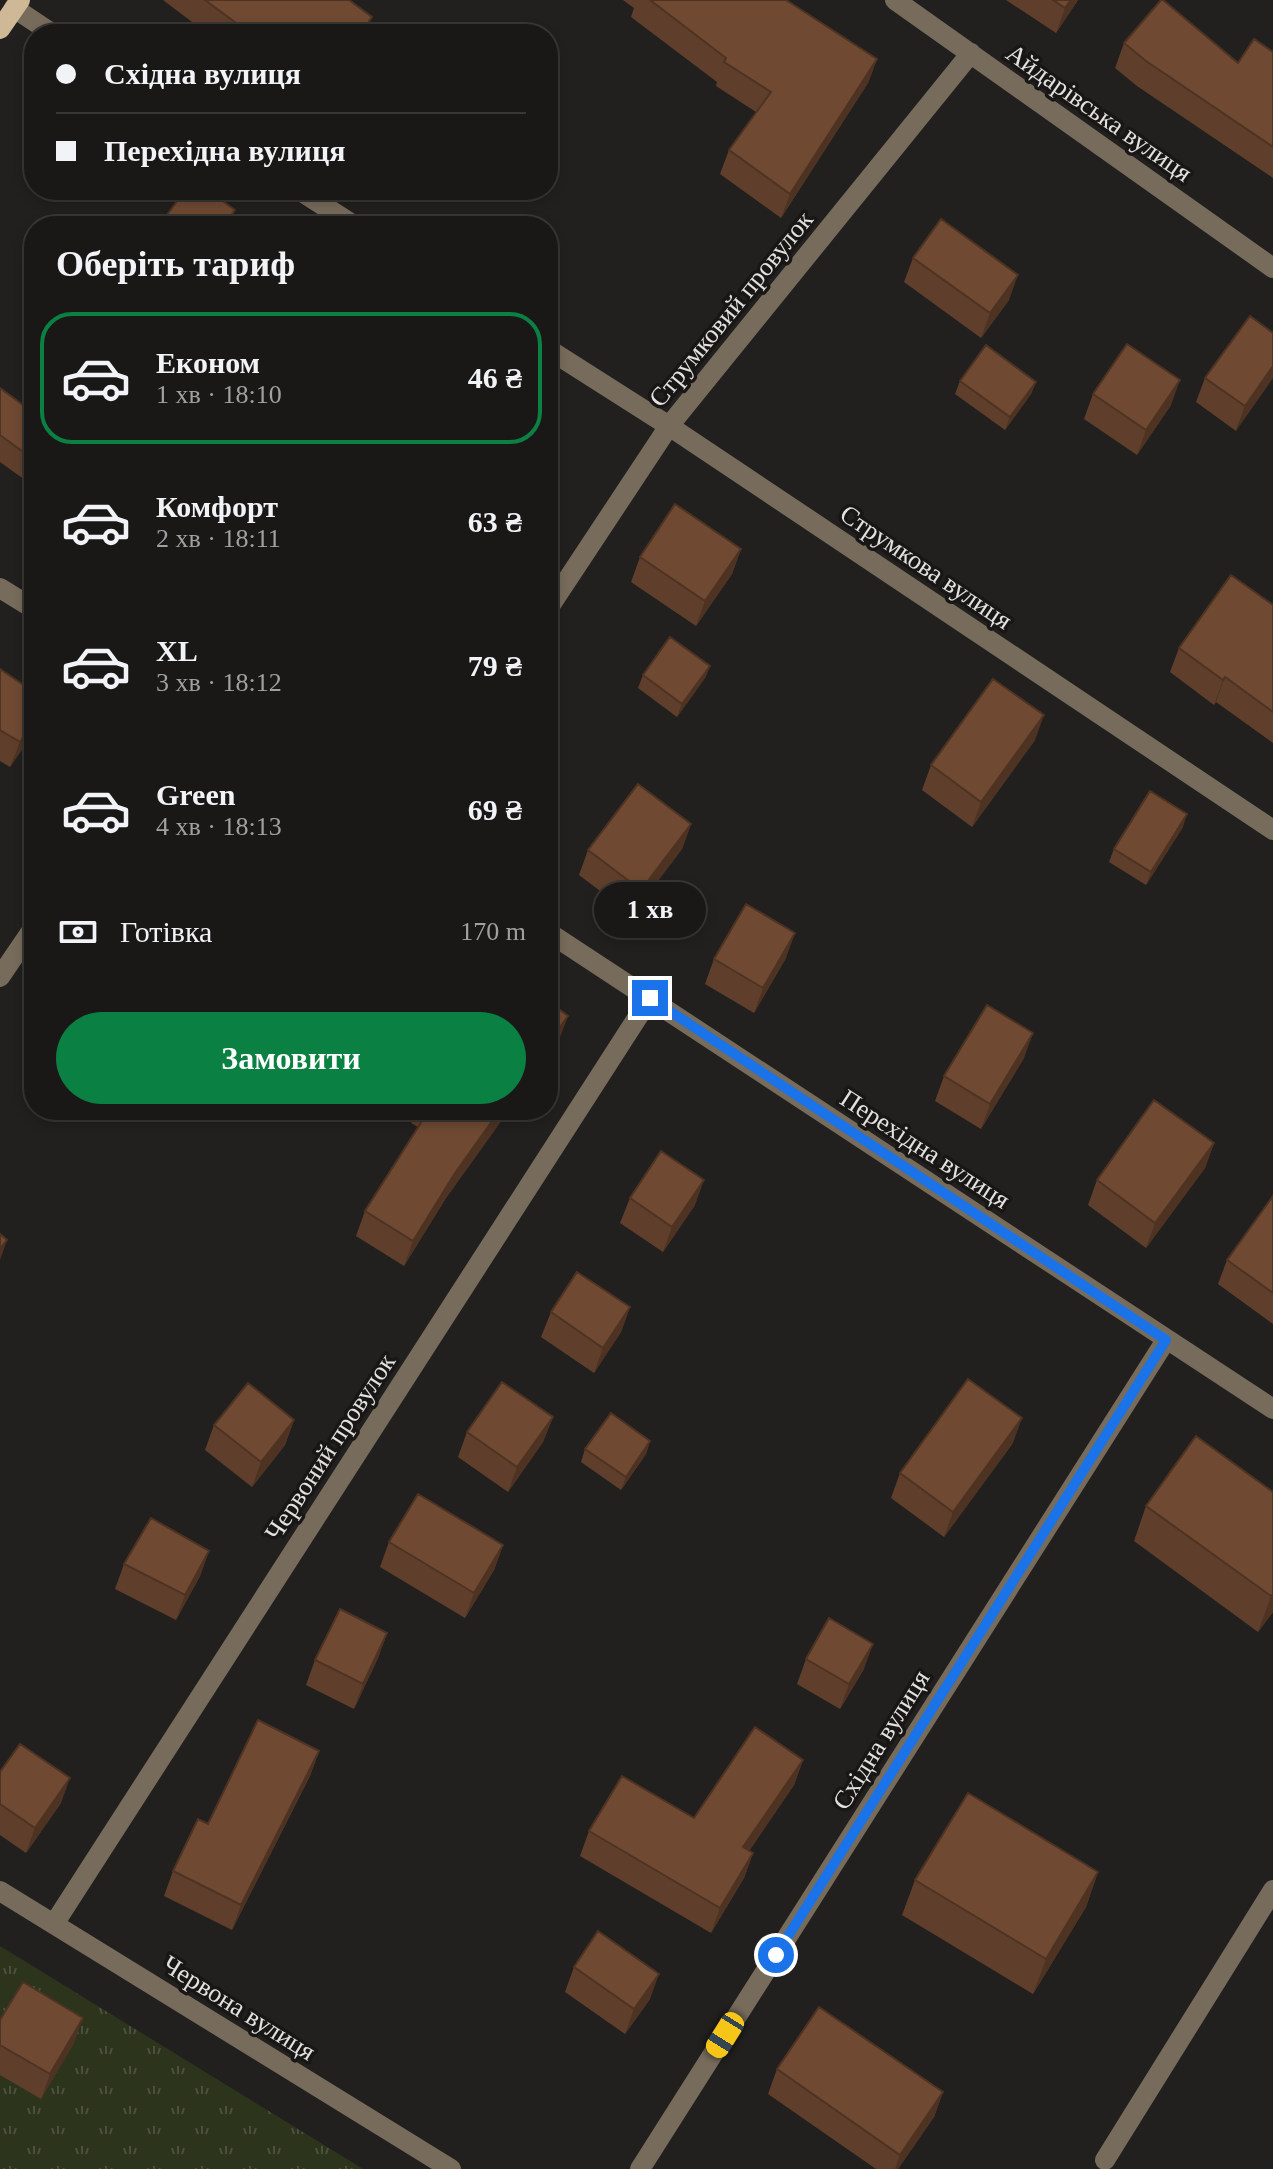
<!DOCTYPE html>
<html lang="uk">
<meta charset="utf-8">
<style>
body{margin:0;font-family:"Times New Roman",serif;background:#232120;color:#f1f3f6;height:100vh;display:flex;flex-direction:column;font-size:30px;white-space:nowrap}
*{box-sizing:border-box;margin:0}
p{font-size:26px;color:#9fa0a1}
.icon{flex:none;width:44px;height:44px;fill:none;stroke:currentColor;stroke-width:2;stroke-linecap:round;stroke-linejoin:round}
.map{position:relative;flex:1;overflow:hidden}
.details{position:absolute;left:24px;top:216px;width:534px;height:904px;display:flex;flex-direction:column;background:#1a1817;border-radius:32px;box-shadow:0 4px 12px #0003,0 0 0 2px #383736}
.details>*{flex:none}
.top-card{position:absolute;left:24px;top:24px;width:534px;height:176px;border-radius:32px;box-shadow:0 4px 12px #0003,0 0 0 2px #383736;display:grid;align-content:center;height:176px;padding:0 32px;background:#1a1817}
.end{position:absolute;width:36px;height:36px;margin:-18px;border:10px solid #1a73e8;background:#fff;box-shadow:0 0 0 4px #fff}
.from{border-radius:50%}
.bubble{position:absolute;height:56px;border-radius:28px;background:#1a1817;box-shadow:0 4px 12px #0003,0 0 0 2px #383736;font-size:26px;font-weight:700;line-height:56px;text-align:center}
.car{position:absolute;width:24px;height:48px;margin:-24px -12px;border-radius:10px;box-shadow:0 0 6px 2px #0007;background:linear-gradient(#f5c518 24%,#345 0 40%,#f5c518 0 76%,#345 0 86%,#f5c518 0)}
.top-card b{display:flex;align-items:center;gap:28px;height:76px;font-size:30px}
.top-card b+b{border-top:2px solid #383736}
.top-card i{width:20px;height:20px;background:#f1f3f6}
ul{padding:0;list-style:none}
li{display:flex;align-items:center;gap:24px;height:132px;margin:0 16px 12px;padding:0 16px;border:4px solid transparent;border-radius:32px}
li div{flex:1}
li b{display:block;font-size:30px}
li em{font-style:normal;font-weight:700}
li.current{border-color:#0b8043}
li>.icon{width:72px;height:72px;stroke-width:1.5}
h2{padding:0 32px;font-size:36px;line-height:96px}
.pay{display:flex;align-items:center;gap:20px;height:88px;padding:0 32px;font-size:30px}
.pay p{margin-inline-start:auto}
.primary-button{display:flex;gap:16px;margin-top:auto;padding:16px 32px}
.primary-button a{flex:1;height:92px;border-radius:48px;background:#0b8043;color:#fff;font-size:32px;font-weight:700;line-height:92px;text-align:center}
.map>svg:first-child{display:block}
.grass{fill:url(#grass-tufts)}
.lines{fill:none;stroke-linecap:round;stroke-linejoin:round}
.minor{stroke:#776c5b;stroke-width:20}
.major{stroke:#cfb896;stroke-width:20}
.wall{fill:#5f3f2b}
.shaded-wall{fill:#4e3323}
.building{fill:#6f4932;stroke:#4e3323;stroke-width:2}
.route{stroke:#1a73e8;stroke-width:10}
.labels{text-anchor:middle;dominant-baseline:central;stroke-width:7;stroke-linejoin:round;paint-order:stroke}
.street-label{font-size:26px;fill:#e3e2e1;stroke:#191716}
</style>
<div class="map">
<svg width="1273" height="2169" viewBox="0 0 1273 2169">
<defs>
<pattern id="grass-tufts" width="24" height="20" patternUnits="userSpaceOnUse" patternTransform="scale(2)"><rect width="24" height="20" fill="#2d341c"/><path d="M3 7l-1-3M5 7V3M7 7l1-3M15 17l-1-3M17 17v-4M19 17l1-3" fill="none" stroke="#4b513d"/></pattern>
</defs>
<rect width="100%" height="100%" fill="#22201f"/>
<path class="grass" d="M0,1946L363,2169H0Z"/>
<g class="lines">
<path class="minor" d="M895,0L1273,268
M14,8L53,34
M299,190L355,226
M548,349L669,426L1273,830
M0,588L34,609
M548,609L669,426L971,53
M548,932L1273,1409
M0,977L34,927
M0,1891L451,2169
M54,1924L650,998
M1105,2160L1273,1890
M640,2169L1166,1340"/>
<path class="major" d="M0,29L20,0"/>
</g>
<path class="wall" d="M163,0H349L366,34H208Z
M623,0H786L877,59L868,83L781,218L720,174L729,150L756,112L716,86L717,82L631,17L634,8Z
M1006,0H1078L1056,33Z
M1124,43L1238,63L1273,52V178L1137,86L1115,68Z
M913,258L1009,300L981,338L904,282Z
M1273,333L1236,431L1196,402L1205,378Z
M960,381L1036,382L1031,394L1005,430L955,394Z
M0,388L34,413V468L25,480L0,462Z
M1093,394L1171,405L1137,455L1084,419Z
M741,549L732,574L696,626L631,582L640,557Z
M1273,605V743L1216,702L1214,705L1170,672L1179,648Z
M710,666L705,678L677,717L638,688L643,675Z
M0,669L34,732L10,767L0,761Z
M1035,740L972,827L922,790L931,765Z
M691,824L682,849L632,915L579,875L588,850Z
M1183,827L1146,885L1109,862L1114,849Z
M786,958L754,1013L705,984L714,959Z
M1024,1058L981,1129L935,1101L944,1076Z
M416,1110H509L446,1198L404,1266L356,1236L365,1211L418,1127L411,1123Z
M1214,1143L1205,1168L1146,1248L1088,1205L1097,1180Z
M1273,1196V1324L1218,1284L1227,1260Z
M630,1198L695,1205L663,1252L620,1223Z
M630,1307L621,1332L594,1373L541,1337L551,1312Z
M553,1417L543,1442L508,1492L458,1457L467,1432Z
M294,1420L285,1445L252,1487L205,1450L214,1425Z
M650,1441L646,1454L621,1490L581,1462L585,1449Z
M1013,1443L944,1537L891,1498L900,1473Z
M1273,1492V1612L1258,1632L1134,1541L1146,1506Z
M389,1542L503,1545L494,1570L465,1618L380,1567Z
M209,1551L200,1576L176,1620L115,1589L124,1564Z
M387,1633L378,1658L354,1709L306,1685L315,1660Z
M806,1659L864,1669L840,1709L797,1684Z
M319,1751L310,1776L232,1930L164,1896L173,1871L208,1824Z
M803,1760L794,1785L749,1851L753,1853L744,1878L711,1933L580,1856L589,1831L694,1818Z
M0,1772L61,1803L26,1853L0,1835Z
M1098,1872L1086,1907L1033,1994L902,1915L915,1880Z
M574,1967L650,1999L625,2034L565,1992Z
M0,2020L74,2043L41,2099L0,2075Z
M777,2069L943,2092L934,2117L898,2169H876L768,2094Z"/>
<path class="shaded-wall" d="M1071,0H1078L1056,33L1065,8Z
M372,17L366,34H360Z
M877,59L868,83L781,218L790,194Z
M235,210L229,226H223Z
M1018,275L1009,300L981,338L990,313Z
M1273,366V378L1236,431L1245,406Z
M1180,380L1171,405L1137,455L1146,430Z
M1036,382L1031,394L1005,430L1010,417Z
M34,458V468L25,480L33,459Z
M741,549L732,574L696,626L705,601Z
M710,666L705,678L677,717L682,704Z
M1225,677L1216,702L1214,705L1223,680Z
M1044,715L1035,740L972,827L981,802Z
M34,721V732L10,767L20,742Z
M1187,814L1183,827L1146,885L1151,872Z
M691,824L682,849L632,915L641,890Z
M795,933L786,958L754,1013L763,988Z
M568,1016L559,1040L548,1056V1044Z
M1033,1033L1024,1058L981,1129L990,1104Z
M500,1110H509L446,1198L404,1266L413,1241L455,1173Z
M1214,1143L1205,1168L1146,1248L1155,1223Z
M704,1180L695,1205L663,1252L672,1227Z
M7,1240L0,1260V1249Z
M630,1307L621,1332L594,1373L603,1348Z
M553,1417L543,1442L508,1492L517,1467Z
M1022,1418L1013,1443L944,1537L953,1512Z
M294,1420L285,1445L252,1487L261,1462Z
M650,1441L646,1454L621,1490L626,1477Z
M503,1545L494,1570L465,1618L474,1593Z
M209,1551L200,1576L176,1620L185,1595Z
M1273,1594V1612L1258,1632L1271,1596Z
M387,1633L378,1658L354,1709L363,1684Z
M873,1644L864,1669L840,1709L849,1684Z
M319,1751L310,1776L232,1930L241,1905Z
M803,1760L794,1785L734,1872L743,1847Z
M70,1778L61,1803L26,1853L35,1828Z
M753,1853L744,1878L711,1933L720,1908Z
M1098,1872L1086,1907L1033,1994L1046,1959Z
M659,1974L650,1999L625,2034L634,2009Z
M83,2018L74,2043L41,2099L50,2074Z
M943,2092L934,2117L898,2169H895L900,2155Z"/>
<path class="building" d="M205,0H349L372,17L360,34H251Z
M650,0H786L877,59L790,194L729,150L771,92L724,62L726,58Z
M1053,0H1071L1065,8Z
M1161,0H1163L1238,63L1254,39L1273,52V147L1146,61L1124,43Z
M185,190H208L235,210L223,226H159Z
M941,219L1018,275L990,313L913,258Z
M1250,316L1273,333V366L1245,406L1205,378Z
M1127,344L1180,380L1146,430L1093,394Z
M986,345L1036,382L1010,417L960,381Z
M0,388L34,413L33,459L0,435Z
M675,504L741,549L705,601L640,557Z
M1231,575L1273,605V712L1225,677L1223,680L1179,648Z
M670,637L710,666L682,704L643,675Z
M0,669L34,692V721L20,742L0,730Z
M993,679L1044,715L981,802L931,765Z
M638,784L691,824L641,890L588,850Z
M1150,791L1187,814L1151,872L1114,849Z
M746,904L795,933L763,988L714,959Z
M548,1001L568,1016L548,1044Z
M987,1005L1033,1033L990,1104L944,1076Z
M1154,1100L1214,1143L1155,1223L1097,1180Z
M429,1110H500L455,1173L413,1241L365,1211Z
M661,1151L704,1180L672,1227L630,1198Z
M1273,1196V1293L1227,1260Z
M0,1234L7,1240L0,1249Z
M577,1272L630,1307L603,1348L551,1312Z
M968,1379L1022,1418L953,1512L900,1473Z
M502,1382L553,1417L517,1467L467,1432Z
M248,1383L294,1420L261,1462L214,1425Z
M611,1413L650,1441L626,1477L585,1449Z
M1196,1436L1273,1492V1594L1271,1596L1146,1506Z
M418,1494L503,1545L474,1593L389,1542Z
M151,1518L209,1551L185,1595L124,1564Z
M340,1609L387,1633L363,1684L315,1660Z
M829,1618L873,1644L849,1684L806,1659Z
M258,1720L319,1751L241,1905L173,1871L198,1819L208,1824Z
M755,1727L803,1760L743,1847L753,1853L720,1908L589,1831L622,1776L694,1818Z
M20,1744L70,1778L35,1828L0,1804V1772Z
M968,1793L1098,1872L1046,1959L915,1880Z
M598,1931L659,1974L634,2009L574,1967Z
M23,1982L83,2018L50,2074L0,2045V2020Z
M819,2007L943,2092L900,2155L777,2069Z"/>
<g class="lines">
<path class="route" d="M650,998L1166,1340L776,1955"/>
</g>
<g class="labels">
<g class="street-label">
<text transform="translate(1099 113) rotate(35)">Айдарівська вулиця</text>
<text transform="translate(731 309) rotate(-51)">Струмковий провулок</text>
<text transform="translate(926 567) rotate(34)">Струмкова вулиця</text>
<text transform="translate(925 1149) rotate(33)">Перехідна вулиця</text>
<text transform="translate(330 1447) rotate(-57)">Червоний провулок</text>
<text transform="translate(881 1740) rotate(-58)">Східна вулиця</text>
<text transform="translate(239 2008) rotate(32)">Червона вулиця</text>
</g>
</g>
</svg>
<i class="end from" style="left:776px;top:1955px"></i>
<i class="end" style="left:650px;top:998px"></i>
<div class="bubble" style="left:594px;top:882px;width:112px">1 хв</div>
<i class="car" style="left:725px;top:2035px;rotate:212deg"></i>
<div class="top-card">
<b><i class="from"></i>Східна вулиця</b>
<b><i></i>Перехідна вулиця</b>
</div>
<section class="details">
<h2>Оберіть тариф</h2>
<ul>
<li class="current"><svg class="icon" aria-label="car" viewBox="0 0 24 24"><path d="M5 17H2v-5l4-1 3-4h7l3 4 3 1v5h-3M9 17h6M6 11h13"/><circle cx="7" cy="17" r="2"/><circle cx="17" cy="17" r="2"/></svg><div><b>Економ</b><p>1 хв · 18:10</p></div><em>46 ₴</em></li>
<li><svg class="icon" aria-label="car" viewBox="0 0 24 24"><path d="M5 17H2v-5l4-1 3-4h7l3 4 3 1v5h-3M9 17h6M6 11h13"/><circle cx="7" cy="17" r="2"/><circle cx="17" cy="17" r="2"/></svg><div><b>Комфорт</b><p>2 хв · 18:11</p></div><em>63 ₴</em></li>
<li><svg class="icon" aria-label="car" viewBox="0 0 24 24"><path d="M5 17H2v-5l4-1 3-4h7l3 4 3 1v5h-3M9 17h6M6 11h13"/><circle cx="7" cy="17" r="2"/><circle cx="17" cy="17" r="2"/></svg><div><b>XL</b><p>3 хв · 18:12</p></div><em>79 ₴</em></li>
<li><svg class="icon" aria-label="car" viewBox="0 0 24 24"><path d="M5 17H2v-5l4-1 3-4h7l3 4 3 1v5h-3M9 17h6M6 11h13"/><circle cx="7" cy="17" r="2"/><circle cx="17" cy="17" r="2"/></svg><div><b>Green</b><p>4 хв · 18:13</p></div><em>69 ₴</em></li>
</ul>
<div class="pay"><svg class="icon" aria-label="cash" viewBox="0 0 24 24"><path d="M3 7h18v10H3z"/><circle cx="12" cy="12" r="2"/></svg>Готівка<p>170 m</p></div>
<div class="primary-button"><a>Замовити</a></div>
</section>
</div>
